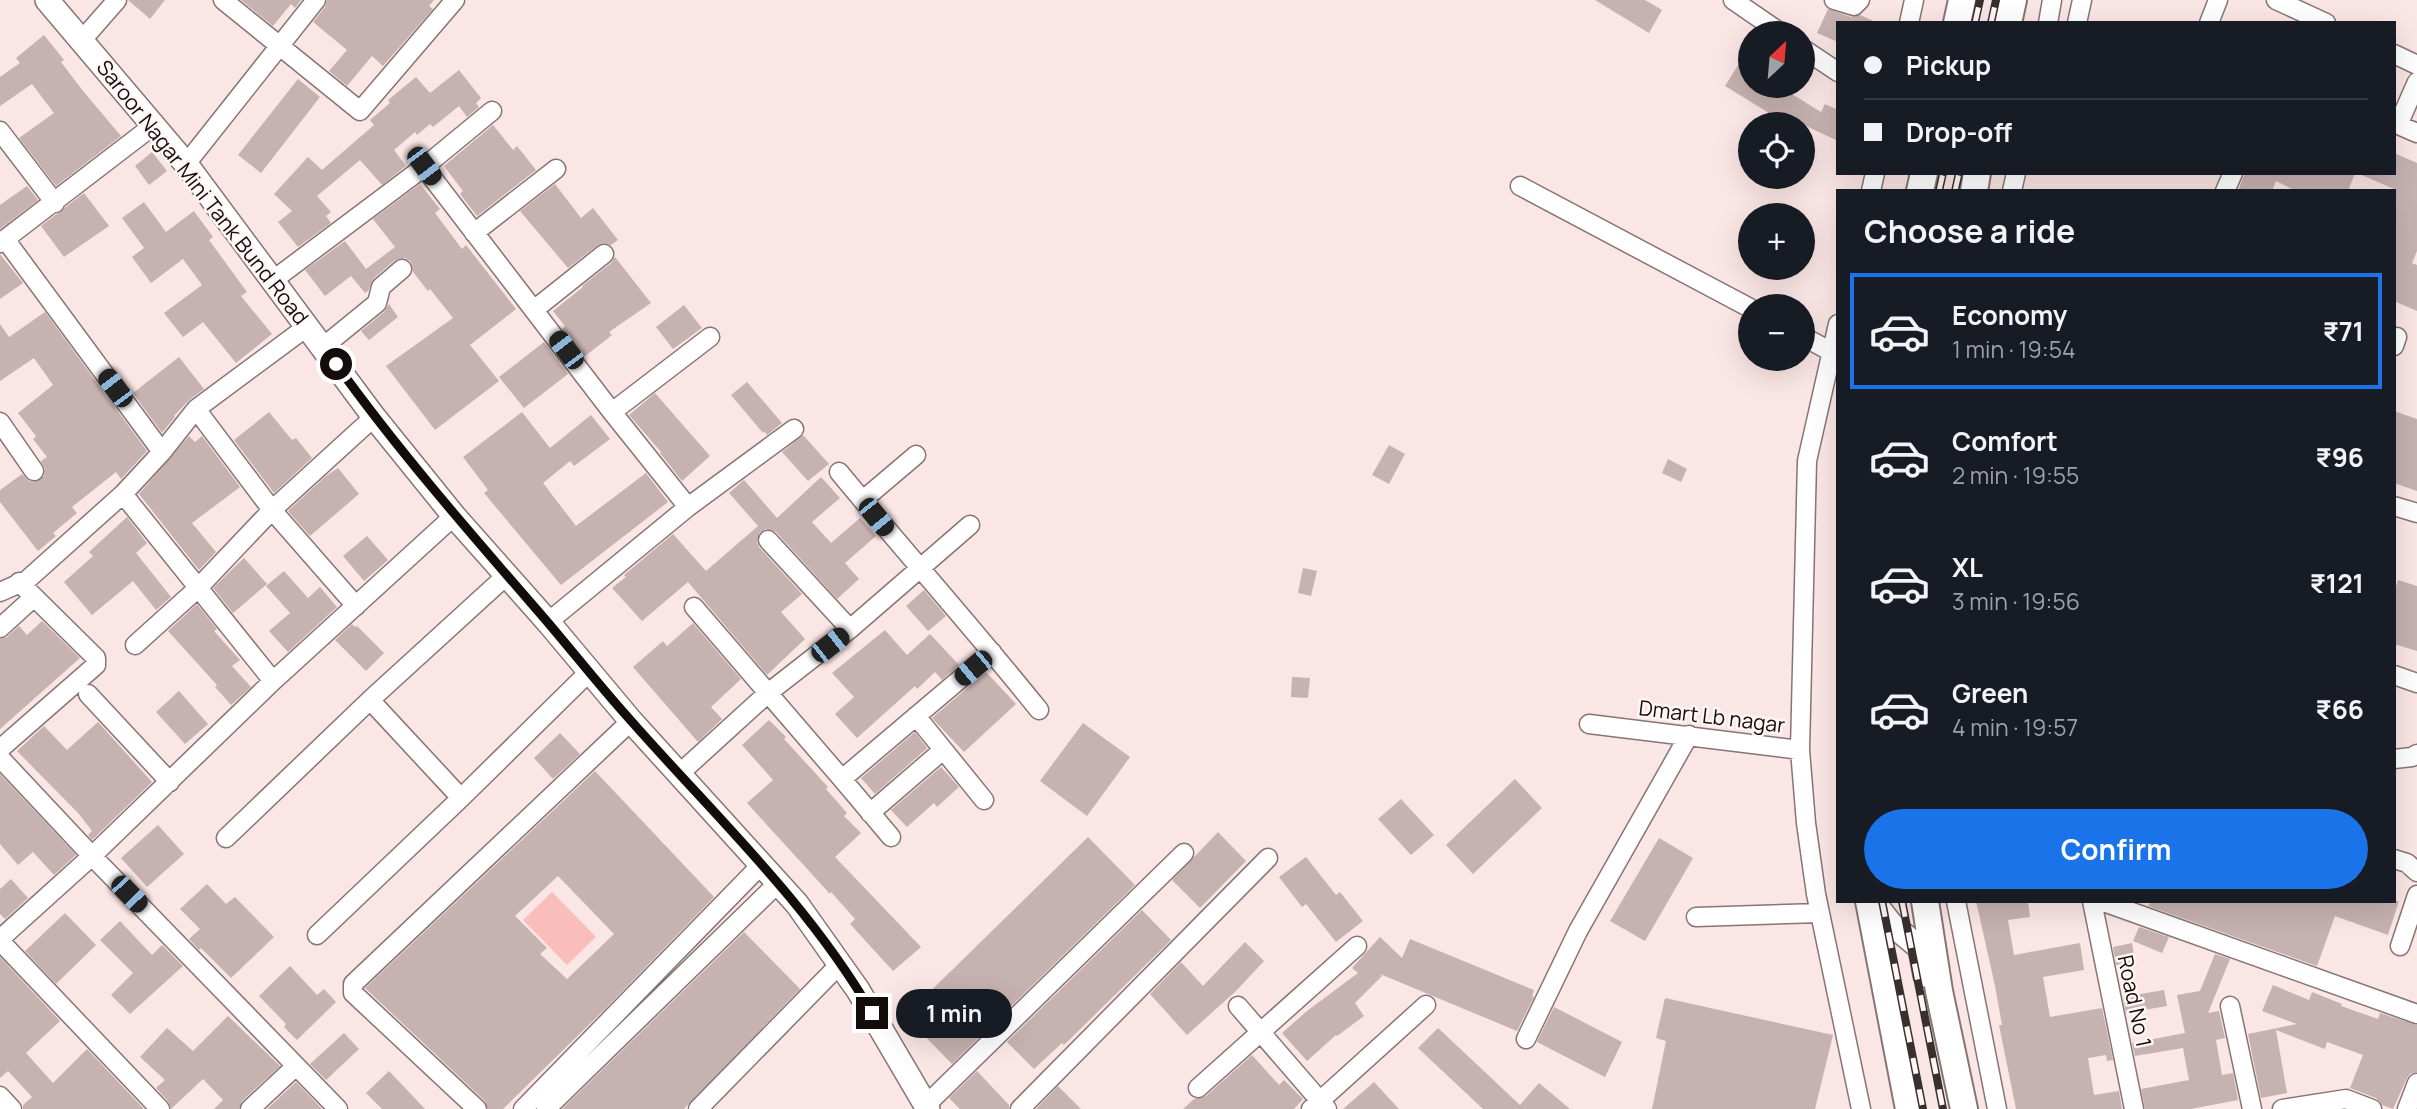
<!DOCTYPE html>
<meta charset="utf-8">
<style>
body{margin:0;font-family:Manrope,sans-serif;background:#242831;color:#f1f3f6;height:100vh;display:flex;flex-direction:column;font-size:26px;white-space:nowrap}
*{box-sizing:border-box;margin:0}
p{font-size:23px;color:#9ea1a6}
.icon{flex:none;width:38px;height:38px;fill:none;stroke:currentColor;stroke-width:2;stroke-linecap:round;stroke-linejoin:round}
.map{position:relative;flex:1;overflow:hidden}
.details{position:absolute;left:1836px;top:189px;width:560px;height:714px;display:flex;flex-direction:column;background:#171b24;border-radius:0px;box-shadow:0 7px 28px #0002}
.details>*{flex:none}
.guide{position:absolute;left:1836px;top:21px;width:560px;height:154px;border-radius:0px;box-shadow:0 7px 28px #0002;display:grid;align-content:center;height:154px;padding:0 28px;background:#171b24}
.needle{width:46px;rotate:26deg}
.controls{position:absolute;left:1738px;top:21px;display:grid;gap:14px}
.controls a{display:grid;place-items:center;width:77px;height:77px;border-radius:50%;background:#171b24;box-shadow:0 7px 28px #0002;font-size:35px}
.end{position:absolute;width:32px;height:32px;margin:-16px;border:9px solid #120c0b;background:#fff;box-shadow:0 0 0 4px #fff}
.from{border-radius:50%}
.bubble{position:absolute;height:49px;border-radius:24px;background:#171b24;box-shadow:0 7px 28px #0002;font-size:23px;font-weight:700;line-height:49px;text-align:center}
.car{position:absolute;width:21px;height:42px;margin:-21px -10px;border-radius:9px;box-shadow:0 0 5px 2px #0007;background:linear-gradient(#222 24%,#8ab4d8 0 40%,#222 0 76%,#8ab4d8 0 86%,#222 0)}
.guide b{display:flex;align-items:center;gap:24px;height:66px;font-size:26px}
.guide b+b{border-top:2px solid #363941}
.guide i{width:18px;height:18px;background:#f1f3f6}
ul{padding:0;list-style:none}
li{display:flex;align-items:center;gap:21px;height:116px;margin:0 14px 10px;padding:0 14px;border:4px solid transparent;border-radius:0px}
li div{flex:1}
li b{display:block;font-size:26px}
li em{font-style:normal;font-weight:700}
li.current{border-color:#1a73e8}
li>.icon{width:63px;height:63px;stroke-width:1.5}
h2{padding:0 28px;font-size:32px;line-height:84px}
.action{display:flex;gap:14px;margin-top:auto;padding:14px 28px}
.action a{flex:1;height:80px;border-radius:42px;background:#1a73e8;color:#fff;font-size:28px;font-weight:700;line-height:80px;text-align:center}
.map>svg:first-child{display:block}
.green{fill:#fabeba}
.building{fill:#c6b2b0;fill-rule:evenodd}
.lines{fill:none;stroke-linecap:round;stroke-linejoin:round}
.minor-casing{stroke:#877573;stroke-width:21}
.major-casing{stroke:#877573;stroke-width:26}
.highway-casing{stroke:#877573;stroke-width:30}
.minor{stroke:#fff;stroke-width:18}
.major{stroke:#fff;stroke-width:23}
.highway{stroke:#fff;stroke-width:26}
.rail-casing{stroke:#38302f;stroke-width:8}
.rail{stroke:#fff6f5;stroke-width:5;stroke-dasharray:16;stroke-linecap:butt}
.route{stroke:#120c0b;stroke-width:9}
.labels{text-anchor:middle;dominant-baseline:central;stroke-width:5;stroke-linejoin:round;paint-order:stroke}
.street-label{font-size:21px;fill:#120c0b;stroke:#fff6f5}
</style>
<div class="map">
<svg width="2417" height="1109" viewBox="0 0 2417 1109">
<rect width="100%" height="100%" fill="#fae6e4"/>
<path class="green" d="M552,892L596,937L567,965L523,920Z"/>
<path class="building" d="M128,0H165L150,19Z
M241,0H301L295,8L291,4L273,26Z
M327,0H434L429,6L433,9L383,66L372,56L347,86L329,71L347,50L313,22L325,7Z
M1595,0H1645L1662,10L1649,33Z
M1828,9L1851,17L1860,15L1878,23H1838V42L1817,33Z
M44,35L64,60L61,62L83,91L121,136L56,186L19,138L54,113L32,84L0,106V77L20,63L16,58Z
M1740,62L1750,68V86H1779L1821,112L1825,104L1838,110V141L1802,124H1787L1725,86Z
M459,70L481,98L476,103L479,107L467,117L459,106L433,127L430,124L417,135L415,132L394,150L406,166L382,185L360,160L317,196L331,212L326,216L331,223L298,247L278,222L292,211L274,194L308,157L322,170L374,125L370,120L390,103L388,100L416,77L430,93Z
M298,79L320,97L261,173L238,155Z
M493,125L513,150L517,146L536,170L477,216L460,194L463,191L444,166Z
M152,152L167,171L149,185L135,166Z
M2394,153L2417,163V251L2412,263L2417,265V311L2394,301V189L2357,173H2394Z
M2245,173H2355L2348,191H2296L2276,181L2272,191H2238Z
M420,184L440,209L435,213L462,249L466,245L516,309L470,345L499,381L435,430L386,366L453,318L430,289L428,291L413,272L411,262L405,258L395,260L374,278L368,291L365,293L351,276L325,296L305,270L345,241L366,269L395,247L373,219Z
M555,184L581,218L593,208L618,240L611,245L603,243L598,245L568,268L520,211Z
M27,186L38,200L0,229V205Z
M84,193L109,226L64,257L41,226Z
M144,202L166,232L194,211L213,237L209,240L247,292L241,296L272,334L236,363L203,322L183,337L164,313L202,285L183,259L151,283L132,257L144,248L122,218Z
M0,254L23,283L0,299Z
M615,257L651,303L609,332L612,335L584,357L562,329L565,326L553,311L583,287L582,286L611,263Z
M389,304L398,317L369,340L361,331L384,312Z
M684,305L702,328L673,349L656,327Z
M45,312L147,451L121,479L116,472L72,507L77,513L53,533L56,536L38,551L0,502V490L22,474L29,481L34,482L44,476L45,469L41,461L47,457L33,439L36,436L18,413L53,385L34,358L0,381V324L9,337Z
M544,342L568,374L524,408L499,377Z
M179,357L204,389L189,400L174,416L175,417L162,433L133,393Z
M747,382L782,423L767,435L764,431L763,433L731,395Z
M655,393L710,456L682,481L660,453L661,452L629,415Z
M2394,411L2417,419V491L2394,483Z
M269,412L292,440L296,438L312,458L274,493L234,440Z
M522,412L550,448L591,415L610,439L574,466L570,461L543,483L576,526L646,473L668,502L561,585L484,493L488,490L463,457Z
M803,435L829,464L808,481L782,452Z
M189,436L195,442L202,436L240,487L192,523L216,552L199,570L139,494Z
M1389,445L1405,454L1389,484L1372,475Z
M1668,459L1687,469L1681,482L1662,473Z
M338,468L359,494L310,536L288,511L326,476Z
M821,477L840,498L812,522L831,543L860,518L876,536L845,563L859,579L837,599L776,532L766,529L760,532L757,542L759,547L802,594L781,612L805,639L767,675L688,582L642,621L612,588L626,577L624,575L673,534L706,571L758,526L729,493L744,480L777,518Z
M127,517L147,543L136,553L171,597L156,610L133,581L92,615L64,582L93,556L89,552Z
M367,536L388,560L364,581L343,556Z
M244,558L267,584L233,613L213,588Z
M1303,568L1317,571L1311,596L1298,593Z
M284,571L308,598L320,587L337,607L288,652L269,631L290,613L266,586Z
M2398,580L2417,586V651L2394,644V594Z
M924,590L946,616L928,631L906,606Z
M197,604L217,629L214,631L240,660L232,666L251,687L231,705L215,687L217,685L168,631Z
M42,621L80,658L0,729V639L7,637L19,626L27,635Z
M693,623L741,679L711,707L722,719L698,742L633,667L663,641L667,646Z
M352,624L355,627L357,626L384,653L366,671L335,640Z
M885,630L907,655L930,634L959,665L942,680L935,672L917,689L915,686L857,738L835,714L854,697L832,673Z
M986,672L1016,704L964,752L932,718Z
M1292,677L1310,678L1308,698L1291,697Z
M179,691L208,724L185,744L156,712Z
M769,720L786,737L784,739L828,787L826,789L847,813L844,816L861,833L835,857L921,947L893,971L850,924L855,919L831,892L830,894L747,803L773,780L742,745Z
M98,722L152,782L92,840L88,835L92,831L79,814L17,751L44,726L67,750Z
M1083,723L1130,757L1087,816L1040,781Z
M915,732L927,748L925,750L875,794L861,778Z
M560,733L580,754L553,779L534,758Z
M941,767L959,787L937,807L934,803L907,827L891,810Z
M595,771L714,897L605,1009L503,1109H488L485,1101L365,988ZM558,876L614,934L567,979L540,954L547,948L515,916Z
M0,774L76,855L54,875L33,852L18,865L0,844Z
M1515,779L1542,808L1473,874L1446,845Z
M1401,799L1434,835L1411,855L1378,819Z
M158,825L184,854L147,887L121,858Z
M1218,832L1246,861L1200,908L1172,880Z
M1088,837L1135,885L952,1064L905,1016Z
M1659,838L1693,858L1645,941L1610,921Z
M1306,857L1336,895L1340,892L1363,921L1336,942L1306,904L1302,907L1279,877Z
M11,879L28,898L5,919L0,914V889Z
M207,884L226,904L235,897L274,937L231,978L201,948L199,950L189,939L200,929L180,909Z
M1976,901H2028L2030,917L2008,920L2014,955L2080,943L2084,970L2043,977L2050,1017L2102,1008L2113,1060L2107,1061L2106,1055L2088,1058L2094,1095L2119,1091L2122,1109H2016L1999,1025H2002L1995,986Z
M2151,901H2399L2388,935L2335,916L2317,966L2148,906Z
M1142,910L1171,940L1064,1045L1062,1043L1034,1069L1007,1042Z
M65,913L96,945L56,984L25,951Z
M120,921L152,955L162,945L183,966L130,1014L111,995L133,973L100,940Z
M2139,927L2169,937L2162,953L2133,941Z
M744,932L800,989L684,1109H562Z
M1380,937L1402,958L1410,939L1534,990L1532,996L1534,997L1517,1031L1380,974L1382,976L1355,1003L1364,1016L1337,1036L1336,1035L1307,1061L1282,1033L1307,1011L1358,973L1352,968Z
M1245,942L1264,961L1236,991L1187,1035L1150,994L1181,962L1203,986Z
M2132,943L2135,962L2116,965L2113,947Z
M2215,954L2230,959L2208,1013L2219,1011L2225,1038L2216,1040L2222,1075L2233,1073L2238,1100L2191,1109H2145L2141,1089L2189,1080L2183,1048L2135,1056L2132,1043L2185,1033L2177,995L2200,991Z
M0,957L60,1021L26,1053L53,1083L87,1049L144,1109H23V1105L32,1097L8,1071L0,1078Z
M290,966L317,995L324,989L336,1002L297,1040L284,1027L286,1024L259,996Z
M2273,985L2309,1000L2312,992L2342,1004L2341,1006L2378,1019L2380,1013L2417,1025V1072L2410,1074L2407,1078L2393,1109L2382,1105L2376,1098L2350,1088L2363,1055L2327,1042L2325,1049L2276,1030L2287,1093L2261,1098L2248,1034L2297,1024L2262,1011Z
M2164,990L2167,1006L2126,1013L2123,997Z
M1665,998L1833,1035L1815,1109H1652L1666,1041L1656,1038Z
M1554,1007L1622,1042L1605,1077L1537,1042Z
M228,1016L280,1066L242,1101L239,1109H214L223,1100L203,1079L171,1109L168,1101L156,1088L165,1080L140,1057L167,1028L193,1051Z
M1438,1028L1520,1105L1539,1083L1570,1109H1483L1418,1048Z
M344,1033L359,1049L326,1080L310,1064Z
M1252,1055L1279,1085L1284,1080L1303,1099L1294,1109H1183L1194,1099L1206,1096Z
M389,1071L425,1109H382L366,1093Z
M977,1071L1009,1105V1109H960L949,1098Z
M296,1082L322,1109H267Z
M1374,1082L1399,1109H1343Z
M1058,1086L1081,1109H1036Z"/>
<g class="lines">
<g class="minor-casing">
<path id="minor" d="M223,0L360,111L455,0
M1733,0L1781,33
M1834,0L1854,6L1860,0
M2276,0L2326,23
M1909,23L1914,0
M2048,23L2052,0
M2077,23L2082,0
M2209,23L2218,0
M82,40L117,0
M1802,48L1838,72
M2394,54L2417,65
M2394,123L2417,133
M2398,125L2417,82
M0,131L55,203
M186,164L316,0
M424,167L612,412L688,507
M1520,186L1750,308
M1871,191L1875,173
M2012,191L2016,173
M2225,191L2233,173
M474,233L556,169
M5,239L162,452L196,409L308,326
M0,243L154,125
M272,281L424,167L492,111
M535,309L604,254
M1838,324L1807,461L1800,750L1806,823L1816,894L1861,1109
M1802,336L1830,351
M2394,346L2397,337
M323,347L377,303L381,287L402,269
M196,409L272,510L356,606
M612,412L710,337
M0,422L34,471
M839,472C905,552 974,629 1039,710
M123,494L273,681L454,516
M863,500L916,455
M2394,506L2417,513
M768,540L850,629
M0,592L27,580L123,494L162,452
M694,607L842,779L992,652
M548,622L688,507L794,429
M0,628L34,597
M135,645L197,589L272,510L374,417
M2394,675L2417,683
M88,694L170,782
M370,700L461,798
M916,716L984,800
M1589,724L1800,750
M0,749L96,665V658L19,582
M2394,759L2412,757L2417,754
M2,760L92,856L338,1109
M679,774L768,693L850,629L970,525
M842,779L891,837
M870,813L943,750
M226,838L370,700L507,575
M2394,859L2407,863L2417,872
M1956,901L1997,1109
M2092,901L2134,1109
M2101,901L2417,1014
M1696,917L1820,913
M317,935L461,798L589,672
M0,939L92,856L273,681
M0,941L160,1109
M2400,946L2417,895
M1238,1006L1327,1109
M2230,1006L2252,1109
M1526,1039L1578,931L1689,735
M1198,1088L1357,946
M0,1096L12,1109
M926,1105L1184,853
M250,1109L296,1066
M477,1109L353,993V984L631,721
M523,1109L761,865
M546,1109L778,883
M698,1109L840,964
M1020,1109L1268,858
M1311,1109L1426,1005
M2282,1109L2346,1099L2372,1109
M2407,1109L2417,1083"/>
</g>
<g class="major-casing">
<path id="major" d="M47,0L186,164L374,417L454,516L548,622L631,721L797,904L858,990L928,1109
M1873,901L1891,924L1920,948L1925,975"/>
</g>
<g class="highway-casing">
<path id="highway" d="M1957,23L1962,0
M2008,23L2013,0
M1920,191L1924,173
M1974,191L1977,173
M1869,901L1909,1109
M1925,901L1939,991L1964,1109"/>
</g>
<use href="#minor" class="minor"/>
<use href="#major" class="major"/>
<use href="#highway" class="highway"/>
<g class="rail-casing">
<path id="rail" d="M1975,23L1980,0
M1991,23L1996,0
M1939,191L1943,173
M1955,191L1959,173
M1882,901L1923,1109
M1902,901L1943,1109"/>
</g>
<use href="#rail" class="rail"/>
</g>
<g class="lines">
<path class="route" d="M336,364C400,453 472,535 544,618C574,653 602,689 633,723C716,817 809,904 872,1013"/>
</g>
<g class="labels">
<g class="street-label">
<text transform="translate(203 192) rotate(52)">Saroor Nagar Mini Tank Bund Road</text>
<text transform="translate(1712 716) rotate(7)">Dmart Lb nagar</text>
<text transform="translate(2135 1001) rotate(78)">Road No 1</text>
</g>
</g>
</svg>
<div class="controls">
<a><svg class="needle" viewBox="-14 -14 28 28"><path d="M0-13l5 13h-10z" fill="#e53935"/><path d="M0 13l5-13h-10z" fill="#9ea1a6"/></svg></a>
<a><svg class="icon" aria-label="locate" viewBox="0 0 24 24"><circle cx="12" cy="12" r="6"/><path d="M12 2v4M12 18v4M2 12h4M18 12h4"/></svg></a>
<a>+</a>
<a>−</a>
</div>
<i class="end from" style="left:336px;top:364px"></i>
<i class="end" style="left:872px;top:1013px"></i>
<div class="bubble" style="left:896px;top:989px;width:116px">1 min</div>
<i class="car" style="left:424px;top:166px;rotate:143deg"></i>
<i class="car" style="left:566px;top:350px;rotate:323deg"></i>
<i class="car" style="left:115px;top:388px;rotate:323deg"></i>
<i class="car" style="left:876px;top:517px;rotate:141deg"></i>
<i class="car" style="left:830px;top:645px;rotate:52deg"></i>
<i class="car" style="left:973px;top:668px;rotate:230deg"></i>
<i class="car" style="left:129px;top:894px;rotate:136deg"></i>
<div class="guide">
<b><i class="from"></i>Pickup</b>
<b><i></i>Drop-off</b>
</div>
<section class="details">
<h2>Choose a ride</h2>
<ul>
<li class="current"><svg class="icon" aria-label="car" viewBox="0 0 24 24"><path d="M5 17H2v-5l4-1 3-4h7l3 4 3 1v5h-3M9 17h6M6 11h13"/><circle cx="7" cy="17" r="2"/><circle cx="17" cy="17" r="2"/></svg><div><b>Economy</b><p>1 min · 19:54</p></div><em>₹71</em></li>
<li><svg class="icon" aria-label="car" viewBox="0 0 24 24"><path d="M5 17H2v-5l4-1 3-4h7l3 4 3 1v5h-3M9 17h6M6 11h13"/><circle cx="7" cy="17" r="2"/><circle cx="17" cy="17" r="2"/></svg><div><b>Comfort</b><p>2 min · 19:55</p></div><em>₹96</em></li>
<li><svg class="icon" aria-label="car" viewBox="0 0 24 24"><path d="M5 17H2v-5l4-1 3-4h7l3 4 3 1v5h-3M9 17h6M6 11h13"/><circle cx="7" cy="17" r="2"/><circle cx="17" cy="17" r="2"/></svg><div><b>XL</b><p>3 min · 19:56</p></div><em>₹121</em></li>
<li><svg class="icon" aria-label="car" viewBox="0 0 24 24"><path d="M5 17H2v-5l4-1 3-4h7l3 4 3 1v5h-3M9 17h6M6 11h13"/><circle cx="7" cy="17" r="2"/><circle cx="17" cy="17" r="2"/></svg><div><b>Green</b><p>4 min · 19:57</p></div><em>₹66</em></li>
</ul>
<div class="action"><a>Confirm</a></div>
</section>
</div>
